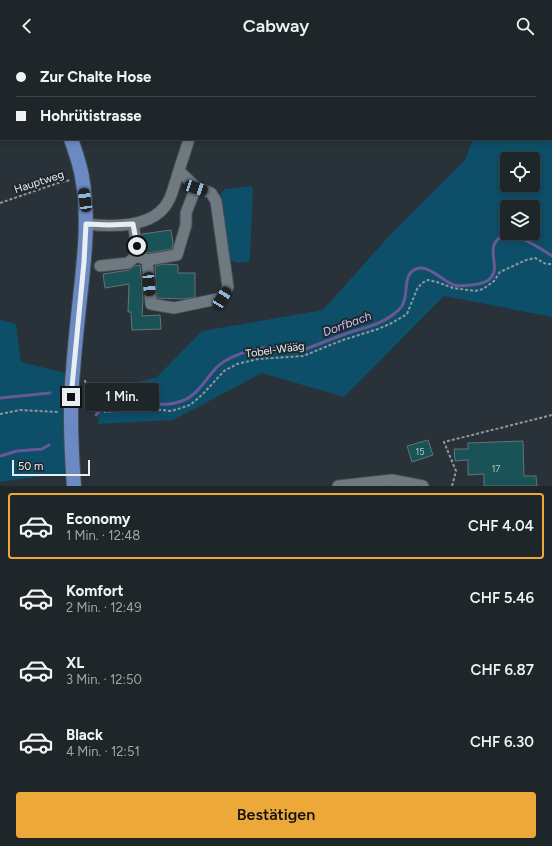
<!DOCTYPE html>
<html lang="de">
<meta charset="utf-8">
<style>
body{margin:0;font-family:Figtree,sans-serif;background:#262e32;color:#f1f3f6;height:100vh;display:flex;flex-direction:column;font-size:15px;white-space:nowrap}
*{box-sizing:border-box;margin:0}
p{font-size:13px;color:#a1a5a8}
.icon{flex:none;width:22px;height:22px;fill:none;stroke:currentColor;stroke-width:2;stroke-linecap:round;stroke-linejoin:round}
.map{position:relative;height:434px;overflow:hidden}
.sheet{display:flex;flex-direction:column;background:#1e262a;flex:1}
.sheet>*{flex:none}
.banner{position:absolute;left:0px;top:0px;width:552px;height:88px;box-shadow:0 2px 6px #0003,0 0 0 1px #3c4347;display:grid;align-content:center;height:88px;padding:0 16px;background:#1e262a}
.buttons{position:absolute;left:500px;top:100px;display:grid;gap:8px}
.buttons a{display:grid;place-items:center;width:40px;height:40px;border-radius:4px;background:#1e262a;box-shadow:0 2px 6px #0003,0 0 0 1px #3c4347;font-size:20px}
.scale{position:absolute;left:12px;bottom:10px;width:78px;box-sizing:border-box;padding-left:4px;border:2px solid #e8eef2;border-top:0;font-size:11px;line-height:14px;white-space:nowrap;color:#e8eef2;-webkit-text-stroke:3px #1e282e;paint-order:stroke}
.end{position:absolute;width:18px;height:18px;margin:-9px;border:5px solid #e8eef2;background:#111;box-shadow:0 0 0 2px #111}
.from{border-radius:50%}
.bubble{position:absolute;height:28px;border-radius:4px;background:#1e262a;box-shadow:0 2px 6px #0003,0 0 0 1px #3c4347;font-size:13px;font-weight:600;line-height:28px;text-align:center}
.car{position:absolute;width:12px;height:24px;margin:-12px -6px;border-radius:5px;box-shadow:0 0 3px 1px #0007;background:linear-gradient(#222 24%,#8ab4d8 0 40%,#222 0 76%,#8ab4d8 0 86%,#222 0)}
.banner b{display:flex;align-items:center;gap:14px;height:38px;font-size:15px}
.banner b+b{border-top:1px solid #3c4347}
.banner i{width:10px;height:10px;background:#f1f3f6}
ul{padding:7px 0 0;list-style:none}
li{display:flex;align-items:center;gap:12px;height:66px;margin:0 8px 6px;padding:0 8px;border:2px solid transparent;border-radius:4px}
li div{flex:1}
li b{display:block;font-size:15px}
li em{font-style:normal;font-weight:600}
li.selected{border-color:#eca93a}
li>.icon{width:36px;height:36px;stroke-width:1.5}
.button{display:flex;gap:8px;margin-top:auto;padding:8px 16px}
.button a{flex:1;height:46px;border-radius:4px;background:#eca93a;color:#111;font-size:16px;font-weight:600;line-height:46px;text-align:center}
header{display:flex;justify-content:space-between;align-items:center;height:52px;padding:0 16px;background:#1e262a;font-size:18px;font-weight:600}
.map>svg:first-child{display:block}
.green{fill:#0d4e69;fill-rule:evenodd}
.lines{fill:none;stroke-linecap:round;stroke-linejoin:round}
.stream{stroke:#695895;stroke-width:3}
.building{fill:#1a5357;stroke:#657374}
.minor-casing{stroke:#444d52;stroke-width:13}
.major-casing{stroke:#444d52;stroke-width:16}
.path{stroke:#90979c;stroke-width:2;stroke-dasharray:3 2;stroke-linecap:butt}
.minor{stroke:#6e7980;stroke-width:11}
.major{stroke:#6c8ac2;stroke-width:14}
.route{stroke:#e8eef2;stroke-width:5}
.labels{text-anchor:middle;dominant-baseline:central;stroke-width:4;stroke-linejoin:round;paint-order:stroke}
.number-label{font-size:9px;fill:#b4c7cb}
.street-label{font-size:11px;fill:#e8eef2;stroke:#1e282e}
.water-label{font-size:12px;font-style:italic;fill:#cbbff5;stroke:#1e282e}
</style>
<header><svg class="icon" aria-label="back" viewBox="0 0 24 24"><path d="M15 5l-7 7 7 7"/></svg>Cabway<svg class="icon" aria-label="search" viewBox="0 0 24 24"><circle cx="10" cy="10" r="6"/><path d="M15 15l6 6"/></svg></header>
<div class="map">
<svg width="552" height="434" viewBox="0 0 552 434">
<rect width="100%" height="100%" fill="#283238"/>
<path class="green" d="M369,0H552V265L444,244L344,345L262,321L173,368L98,372L101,339L157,325L202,279L323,258L389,184L465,108L473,87H551V1ZM507,107H533V133H507ZM507,155H533V181H507Z
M251,134L253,136L250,208L248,210L238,211L228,207L221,141L225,137Z
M0,268L16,272L21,310L66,321L65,421L0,430Z"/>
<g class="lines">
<path class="stream" d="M396,0L397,1
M551,49H552
M0,346L50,341
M96,351L103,355
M96,363L103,355C110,354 118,354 125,353C130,353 135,351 140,351C156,351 165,355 182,349C198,343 205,328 216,316C225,306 250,297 263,296C276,296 289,299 303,298C317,293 331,287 345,282C362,276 381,273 395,261C399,258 403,254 404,249C408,239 403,222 416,217C429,212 442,229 454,233C461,235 471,233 478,232C485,231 492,227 494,220C496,211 491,201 494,193C503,170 540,196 552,204
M0,404L17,399L42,397L49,393"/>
</g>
<path class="building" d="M171,178L173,191L172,197L148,201L144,199L142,182Z
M164,212L178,213V221H195V245L184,247L157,246L155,214Z
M140,213L143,246L142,264L160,263L161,277L132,278L131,260H128L129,232L105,236L103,222L129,218L135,214Z
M428,388L433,403L412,410L407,394Z
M523,389L524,424H536L537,434H484V422L468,423V408L455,409L454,397H468V391Z"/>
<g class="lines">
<g class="minor-casing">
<path id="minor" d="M217,1V0
M86,172C112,175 155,177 169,148C172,142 174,134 176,128C180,114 185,101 189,87
M136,204L147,208L177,203L186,173V161L196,135L179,119
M147,208L151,252L174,256L222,246L228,235L216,149L211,141L196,135
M100,214L128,211L136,204L137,194L133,172
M338,434L392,428L423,434"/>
</g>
<g class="major-casing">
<path id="major" d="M12,0L13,1
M71,87C75,99 80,112 82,125C89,162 85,200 81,237C78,264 75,291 73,319C69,357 71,395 74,434"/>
</g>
<path class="path" d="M0,151L61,130L71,128
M85,328L86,336L98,348L104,350V358L105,360L146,356L171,359L181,356L190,353L202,343L224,319L237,312L258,307L303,304L343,288L378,277L392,271L407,262L417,237L422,231L428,228L437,230L453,236L475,239L483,237L494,229L500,220L526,208L535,206L546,212H552
M0,362L20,358L58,360
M452,434L456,419L444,390L552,363"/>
<use href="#minor" class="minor"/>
<use href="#major" class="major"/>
</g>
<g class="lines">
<path class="route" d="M71,345L84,210L86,172L109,173L133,172L137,194"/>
</g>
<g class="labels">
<g class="number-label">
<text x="420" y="399">15</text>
<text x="496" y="416">17</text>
</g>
<g class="street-label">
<text transform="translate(39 130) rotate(-18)">Hauptweg</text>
<text transform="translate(275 298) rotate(-8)">Tobel-Wääg</text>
</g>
<g class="water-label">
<text transform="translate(347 272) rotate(-20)">Dorfbach</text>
</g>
</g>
</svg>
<div class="buttons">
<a><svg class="icon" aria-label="locate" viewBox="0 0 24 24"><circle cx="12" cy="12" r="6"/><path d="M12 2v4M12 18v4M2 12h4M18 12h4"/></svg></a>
<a><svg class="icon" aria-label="layers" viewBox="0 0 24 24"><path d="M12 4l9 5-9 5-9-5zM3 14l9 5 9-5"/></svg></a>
</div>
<div class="scale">50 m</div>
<i class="end from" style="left:137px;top:194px"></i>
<i class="end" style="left:71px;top:345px"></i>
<div class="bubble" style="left:85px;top:331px;width:74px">1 Min.</div>
<i class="car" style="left:196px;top:136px;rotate:108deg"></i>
<i class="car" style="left:85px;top:148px;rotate:352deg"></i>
<i class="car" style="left:149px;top:232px;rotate:175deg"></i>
<i class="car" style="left:222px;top:246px;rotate:32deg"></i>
<div class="banner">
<b><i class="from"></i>Zur Chalte Hose</b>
<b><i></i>Hohrütistrasse</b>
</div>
</div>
<section class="sheet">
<ul>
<li class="selected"><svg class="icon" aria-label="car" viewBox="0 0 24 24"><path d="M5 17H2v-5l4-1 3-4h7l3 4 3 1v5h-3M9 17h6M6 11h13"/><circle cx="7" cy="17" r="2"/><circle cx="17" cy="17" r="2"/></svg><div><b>Economy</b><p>1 Min. · 12:48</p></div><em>CHF 4.04</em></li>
<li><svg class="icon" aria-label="car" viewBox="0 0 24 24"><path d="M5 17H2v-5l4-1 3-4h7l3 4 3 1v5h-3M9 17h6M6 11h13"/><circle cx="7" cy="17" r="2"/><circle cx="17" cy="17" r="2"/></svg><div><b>Komfort</b><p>2 Min. · 12:49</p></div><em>CHF 5.46</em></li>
<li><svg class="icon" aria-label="car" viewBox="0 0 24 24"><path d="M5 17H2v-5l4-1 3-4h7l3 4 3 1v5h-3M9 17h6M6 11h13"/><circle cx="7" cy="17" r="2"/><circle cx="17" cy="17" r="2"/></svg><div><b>XL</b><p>3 Min. · 12:50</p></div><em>CHF 6.87</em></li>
<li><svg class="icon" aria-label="car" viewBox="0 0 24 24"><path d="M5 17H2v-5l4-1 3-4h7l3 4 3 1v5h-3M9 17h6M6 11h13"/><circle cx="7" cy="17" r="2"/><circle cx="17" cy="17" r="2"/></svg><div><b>Black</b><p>4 Min. · 12:51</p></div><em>CHF 6.30</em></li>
</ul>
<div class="button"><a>Bestätigen</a></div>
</section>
